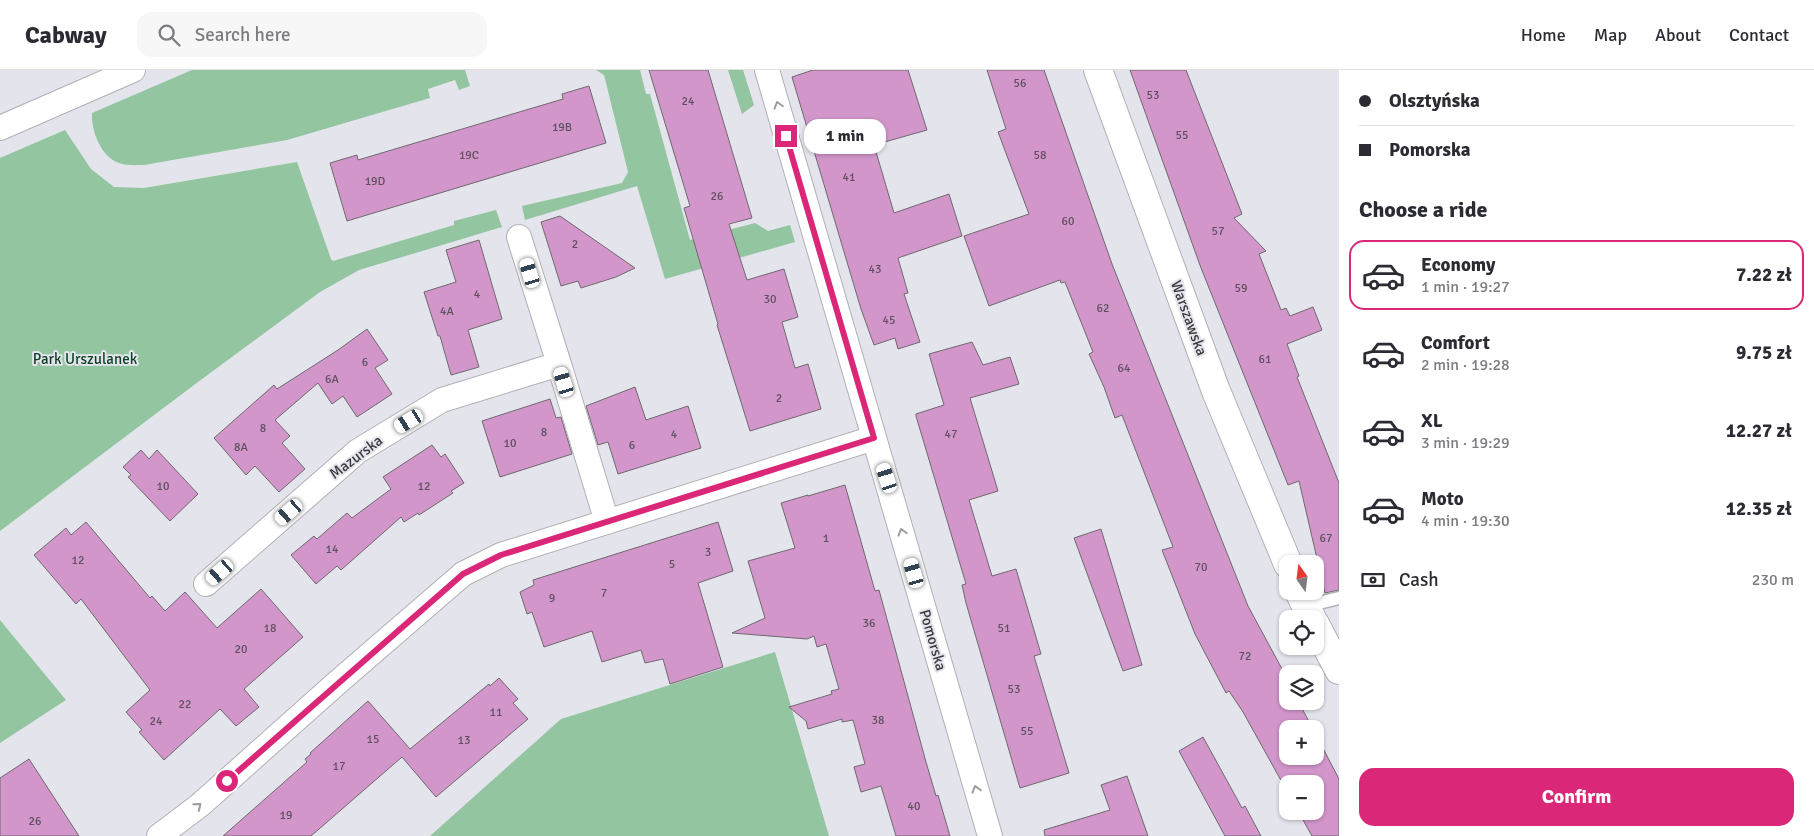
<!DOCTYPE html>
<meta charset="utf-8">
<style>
body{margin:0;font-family:Signika,sans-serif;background:#f7f7f7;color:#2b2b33;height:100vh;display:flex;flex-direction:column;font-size:19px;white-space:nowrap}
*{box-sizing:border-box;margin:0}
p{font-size:16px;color:#7c7c81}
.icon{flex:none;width:28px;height:28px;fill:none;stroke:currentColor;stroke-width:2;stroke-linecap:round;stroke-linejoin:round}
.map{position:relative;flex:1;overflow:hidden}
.sheet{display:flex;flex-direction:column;background:#fff;width:475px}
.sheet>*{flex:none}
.guide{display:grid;align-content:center;height:110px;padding:0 20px;background:#fff}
.needle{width:32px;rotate:346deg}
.controls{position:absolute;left:1279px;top:485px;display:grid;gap:10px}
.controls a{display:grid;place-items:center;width:45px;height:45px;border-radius:10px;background:#fff;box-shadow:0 1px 4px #0004;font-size:25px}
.end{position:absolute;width:22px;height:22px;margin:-11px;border:6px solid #db2777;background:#fff;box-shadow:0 0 0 2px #fff}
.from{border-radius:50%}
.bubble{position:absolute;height:35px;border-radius:15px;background:#fff;box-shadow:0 1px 4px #0004;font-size:16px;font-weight:700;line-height:35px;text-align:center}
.car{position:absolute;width:15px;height:30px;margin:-15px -8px;border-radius:6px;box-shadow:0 0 4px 1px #0007;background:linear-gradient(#fff 24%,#345 0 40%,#fff 0 76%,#345 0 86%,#fff 0)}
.guide b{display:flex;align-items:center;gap:18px;height:48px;font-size:19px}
.guide b+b{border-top:1px solid #e1e1e2}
.guide i{width:12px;height:12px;background:#2b2b33}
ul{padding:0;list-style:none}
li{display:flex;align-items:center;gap:15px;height:70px;margin:0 10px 8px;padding:0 10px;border:2px solid transparent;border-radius:15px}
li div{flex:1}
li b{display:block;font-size:19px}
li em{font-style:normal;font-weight:700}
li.on{border-color:#db2777}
li>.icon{width:45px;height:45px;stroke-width:1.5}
h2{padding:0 20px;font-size:22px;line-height:60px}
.pay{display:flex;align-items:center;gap:12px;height:55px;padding:0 20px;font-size:19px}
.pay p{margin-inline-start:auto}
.primary-button{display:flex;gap:10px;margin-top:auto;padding:10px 20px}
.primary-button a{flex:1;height:58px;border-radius:15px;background:#db2777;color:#fff;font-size:20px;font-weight:700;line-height:58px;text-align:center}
header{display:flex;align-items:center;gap:30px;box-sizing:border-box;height:70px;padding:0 25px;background:#fff;border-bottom:1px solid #e1e1e2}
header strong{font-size:24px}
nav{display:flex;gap:28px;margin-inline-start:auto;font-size:18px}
.search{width:350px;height:45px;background:#f7f7f7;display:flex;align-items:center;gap:12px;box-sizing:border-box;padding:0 18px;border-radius:15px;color:#7c7c81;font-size:19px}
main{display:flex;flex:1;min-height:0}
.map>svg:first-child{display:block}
.green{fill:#92c5a0}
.building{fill:#d296cb;stroke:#6f696e}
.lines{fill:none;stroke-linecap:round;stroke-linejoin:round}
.service-casing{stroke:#b0b0b7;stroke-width:15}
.minor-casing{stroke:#b0b0b7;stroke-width:26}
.tertiary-casing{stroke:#b0b0b7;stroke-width:30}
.service{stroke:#fff;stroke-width:12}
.minor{stroke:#fff;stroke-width:24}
.tertiary{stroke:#fff;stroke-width:28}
.oneway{stroke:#9c9c9e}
.route{stroke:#db2777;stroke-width:6}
.labels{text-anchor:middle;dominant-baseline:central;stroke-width:4;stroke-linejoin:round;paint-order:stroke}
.number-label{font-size:12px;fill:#5f5060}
.street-label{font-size:15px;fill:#39393c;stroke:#e4e4ec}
.park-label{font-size:15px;fill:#083f20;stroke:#e4e4ec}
</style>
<header>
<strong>Cabway</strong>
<div class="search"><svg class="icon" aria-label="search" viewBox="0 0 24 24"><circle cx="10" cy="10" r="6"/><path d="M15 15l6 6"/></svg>Search here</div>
<nav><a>Home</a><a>Map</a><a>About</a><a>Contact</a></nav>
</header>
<main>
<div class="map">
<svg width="1339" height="766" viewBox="0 0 1339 766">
<rect width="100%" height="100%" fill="#e4e4ec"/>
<path class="green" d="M192,0H465L470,16L459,20L455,10L428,19L430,28L287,70L144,95C136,95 127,96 119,93C101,87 91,61 92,43Z
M596,0H640L646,24H650L690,170L755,153L768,161L790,155L795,172L665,209L637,116L525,150L522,136L622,113L628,102L604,5Z
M728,0H743L754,35L742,44Z
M65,60L91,99L114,117L144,118L297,92L331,189L333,191L454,155V151L496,140L502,157L359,200L320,222L202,309L0,461V88Z
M0,550L66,630L0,673Z
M775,582L829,766H430L561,649Z"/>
<path class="building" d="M649,0H708L752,148L729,154L747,210L784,199L798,247L782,252L795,298L808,294L821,339L750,361L717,255L718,254L684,138L690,136Z
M813,0H908L927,60L874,75L894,143L949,124L962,166L898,188L908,223L904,224L920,272L898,279L895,268L874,275L861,239L792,7Z
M987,0H1044L1112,194L1248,536L1288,610V631H1298L1313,659H1288V686H1315V663L1339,709V766H1312L1298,741H1315V714H1288V723L1243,642L1229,621L1226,623L1195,564L1162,480L1173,477L1122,345L1115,348L1104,317L1089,284L1093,282L1065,212L1061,213L1060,210L989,236L964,166L1029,144L998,62L1006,59Z
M1130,0H1186L1242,144L1234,148L1266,181L1259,184L1281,240L1286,238L1290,246L1313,237L1322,260L1287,274L1299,306L1297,307L1339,413V520L1325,523L1299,411L1288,415L1201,198Z
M589,16L606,73L347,151L330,93L357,85L358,90L563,29L562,24Z
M560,146L635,198L616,207L581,218L578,211L561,216L541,152Z
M479,170L502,249L468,260L479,297L451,305L440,266H438L424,222L456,212L446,180Z
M367,259L388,290L375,298L392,324L357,347L343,326L332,334L318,313L275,350L290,366L282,373L305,399L279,422L255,396L246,405L214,368L274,315L277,319L338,280Z
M972,272L983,295L1010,287L1019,314L970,328L998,421L969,430L992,506L1016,499L1041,584L1034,586L1069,703L1020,718L966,533L962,515L966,514L916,346V344L944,335L929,284Z
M635,317L646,350L688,336L701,378L618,404L608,372L598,375L586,336Z
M550,329L556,348L561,347L572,384L500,407L482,351Z
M432,375L441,387L445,384L464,413L451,421L453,423L419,445L418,443L404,452L401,447L341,500L337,496L316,514L291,485L314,466L317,469L347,443L352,448L391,419L383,407Z
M141,380L149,389L157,380L198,424L170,451L128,407L131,405L123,397Z
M845,415L875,521L879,520L926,692L936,726L938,725L950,766H896L881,716L861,722L854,697L865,694L853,650L842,652V649L808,659L806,651L789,637L832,624L831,621L839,619L826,574L817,577L814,566L807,569L732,563L765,548L748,491L795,478L781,433L808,425V426Z
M86,452L150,528L152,526L165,541L185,522L217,558L261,519L303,567L244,619L259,637L236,656L220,639L164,690L139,662L142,660L126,642L150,620L81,529L76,534L34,485L66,458L71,465Z
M718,452L733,501L698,513L723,597L670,614L663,589L645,593L641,580L602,592L592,561L544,577L532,542L527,544L520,522L534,515L533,510Z
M1101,459L1142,595L1123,601L1074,468Z
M499,608L518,629L513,633L528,649L436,727L402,687L311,766H223L307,692L305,689L311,684L310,683L368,631L410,679L489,614L490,616Z
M1203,667L1242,738L1245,736L1261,766H1225L1179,681Z
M29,689L79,766H0V708Z
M1127,706L1148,766H1045L1044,760L1110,740L1101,715Z"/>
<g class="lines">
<g class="service-casing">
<path id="service" d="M1306,536L1339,528"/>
</g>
<g class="minor-casing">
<path id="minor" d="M767,0L990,766
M0,58L133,0
M519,167L559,294
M206,514L358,381L442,330L559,294L607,452
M159,766L200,735L338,612L463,504L501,485L874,368"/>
</g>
<g class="tertiary-casing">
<path id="tertiary" d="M1098,0L1216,321L1288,494
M1299,521L1312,549
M1315,554L1339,600"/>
</g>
<use href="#service" class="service"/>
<use href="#minor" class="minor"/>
<use href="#tertiary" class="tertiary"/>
</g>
<defs><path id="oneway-chevron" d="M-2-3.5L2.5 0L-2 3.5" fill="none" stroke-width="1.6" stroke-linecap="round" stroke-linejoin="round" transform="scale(1.25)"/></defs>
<g class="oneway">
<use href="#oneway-chevron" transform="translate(778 35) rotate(-106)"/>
<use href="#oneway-chevron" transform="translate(902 462) rotate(-106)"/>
<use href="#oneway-chevron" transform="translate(976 719) rotate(-106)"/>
<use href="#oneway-chevron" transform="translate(198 736) rotate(-39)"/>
</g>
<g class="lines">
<path class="route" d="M227,711L463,504L501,485L874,368L786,66"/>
</g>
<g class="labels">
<g class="number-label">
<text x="1020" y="13">56</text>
<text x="1153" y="25">53</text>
<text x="688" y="31">24</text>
<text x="562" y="57">19B</text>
<text x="1182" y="65">55</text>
<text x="469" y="85">19C</text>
<text x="1040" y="85">58</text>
<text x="849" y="107">41</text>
<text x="375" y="111">19D</text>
<text x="717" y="126">26</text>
<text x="1068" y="151">60</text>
<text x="1218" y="161">57</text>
<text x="575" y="174">2</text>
<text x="875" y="199">43</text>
<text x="1241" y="218">59</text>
<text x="477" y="224">4</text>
<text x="770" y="229">30</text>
<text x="1103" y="238">62</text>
<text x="447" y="241">4A</text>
<text x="889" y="250">45</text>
<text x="1265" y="289">61</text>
<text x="365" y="292">6</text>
<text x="1124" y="298">64</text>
<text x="332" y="309">6A</text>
<text x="779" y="328">2</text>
<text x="263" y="358">8</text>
<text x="544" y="362">8</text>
<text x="674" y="364">4</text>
<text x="951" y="364">47</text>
<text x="510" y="373">10</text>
<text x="632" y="375">6</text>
<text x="241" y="377">8A</text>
<text x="163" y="416">10</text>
<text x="424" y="416">12</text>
<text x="826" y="468">1</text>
<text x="1326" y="468">67</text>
<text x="332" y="479">14</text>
<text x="708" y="482">3</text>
<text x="78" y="490">12</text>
<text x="672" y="494">5</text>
<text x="1201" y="497">70</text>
<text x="604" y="523">7</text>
<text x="552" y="528">9</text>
<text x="869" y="553">36</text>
<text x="270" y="558">18</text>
<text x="1004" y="558">51</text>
<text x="241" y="579">20</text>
<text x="1245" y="586">72</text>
<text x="1014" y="619">53</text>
<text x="185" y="634">22</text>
<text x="496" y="642">11</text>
<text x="878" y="650">38</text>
<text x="156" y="651">24</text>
<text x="1027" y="661">55</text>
<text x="373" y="669">15</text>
<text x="464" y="670">13</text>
<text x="339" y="696">17</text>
<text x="914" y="736">40</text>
<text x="286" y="745">19</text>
<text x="35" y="751">26</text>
</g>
<g class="street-label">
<text transform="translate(1189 248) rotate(70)">Warszawska</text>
<text transform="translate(356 387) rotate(-37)">Mazurska</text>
<text transform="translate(933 570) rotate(74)">Pomorska</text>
</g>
<g class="park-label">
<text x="85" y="289">Park Urszulanek</text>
</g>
</g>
</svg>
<div class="controls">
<a><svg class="needle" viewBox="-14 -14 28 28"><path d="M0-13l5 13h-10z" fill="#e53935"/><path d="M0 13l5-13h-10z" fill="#7c7c81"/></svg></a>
<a><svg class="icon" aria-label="locate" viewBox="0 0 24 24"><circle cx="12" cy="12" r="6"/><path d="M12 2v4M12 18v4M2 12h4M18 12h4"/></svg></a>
<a><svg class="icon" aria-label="layers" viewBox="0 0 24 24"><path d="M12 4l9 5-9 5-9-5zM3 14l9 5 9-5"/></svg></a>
<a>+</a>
<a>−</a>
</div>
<i class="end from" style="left:227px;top:711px"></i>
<i class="end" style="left:786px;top:66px"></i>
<div class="bubble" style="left:804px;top:49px;width:82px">1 min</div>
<i class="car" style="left:530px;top:203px;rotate:343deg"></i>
<i class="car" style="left:564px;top:312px;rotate:343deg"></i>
<i class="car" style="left:409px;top:351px;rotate:239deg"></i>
<i class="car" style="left:887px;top:408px;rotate:342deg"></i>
<i class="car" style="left:289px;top:442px;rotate:229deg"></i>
<i class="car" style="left:220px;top:502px;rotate:229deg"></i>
<i class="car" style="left:914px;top:503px;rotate:344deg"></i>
</div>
<section class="sheet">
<div class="guide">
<b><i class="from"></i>Olsztyńska</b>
<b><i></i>Pomorska</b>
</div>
<h2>Choose a ride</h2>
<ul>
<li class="on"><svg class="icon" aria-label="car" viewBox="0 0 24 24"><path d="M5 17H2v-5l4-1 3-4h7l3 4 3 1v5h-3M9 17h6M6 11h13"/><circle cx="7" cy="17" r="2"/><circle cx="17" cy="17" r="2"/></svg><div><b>Economy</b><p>1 min · 19:27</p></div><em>7.22 zł</em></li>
<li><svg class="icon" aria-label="car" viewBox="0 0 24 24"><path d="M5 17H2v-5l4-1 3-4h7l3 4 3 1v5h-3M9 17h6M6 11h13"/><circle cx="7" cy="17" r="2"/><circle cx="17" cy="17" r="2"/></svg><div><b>Comfort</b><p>2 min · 19:28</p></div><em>9.75 zł</em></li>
<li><svg class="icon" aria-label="car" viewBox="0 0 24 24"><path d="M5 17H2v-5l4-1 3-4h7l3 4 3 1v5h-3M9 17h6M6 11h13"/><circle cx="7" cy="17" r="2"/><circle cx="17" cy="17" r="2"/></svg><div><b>XL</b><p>3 min · 19:29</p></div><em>12.27 zł</em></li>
<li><svg class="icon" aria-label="car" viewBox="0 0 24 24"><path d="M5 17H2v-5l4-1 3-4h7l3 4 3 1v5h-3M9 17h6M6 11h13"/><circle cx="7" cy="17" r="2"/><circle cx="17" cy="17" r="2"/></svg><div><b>Moto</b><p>4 min · 19:30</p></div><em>12.35 zł</em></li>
</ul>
<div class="pay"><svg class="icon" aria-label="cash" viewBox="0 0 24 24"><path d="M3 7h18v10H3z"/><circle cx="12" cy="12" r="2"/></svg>Cash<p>230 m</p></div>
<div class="primary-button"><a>Confirm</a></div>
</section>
</main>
